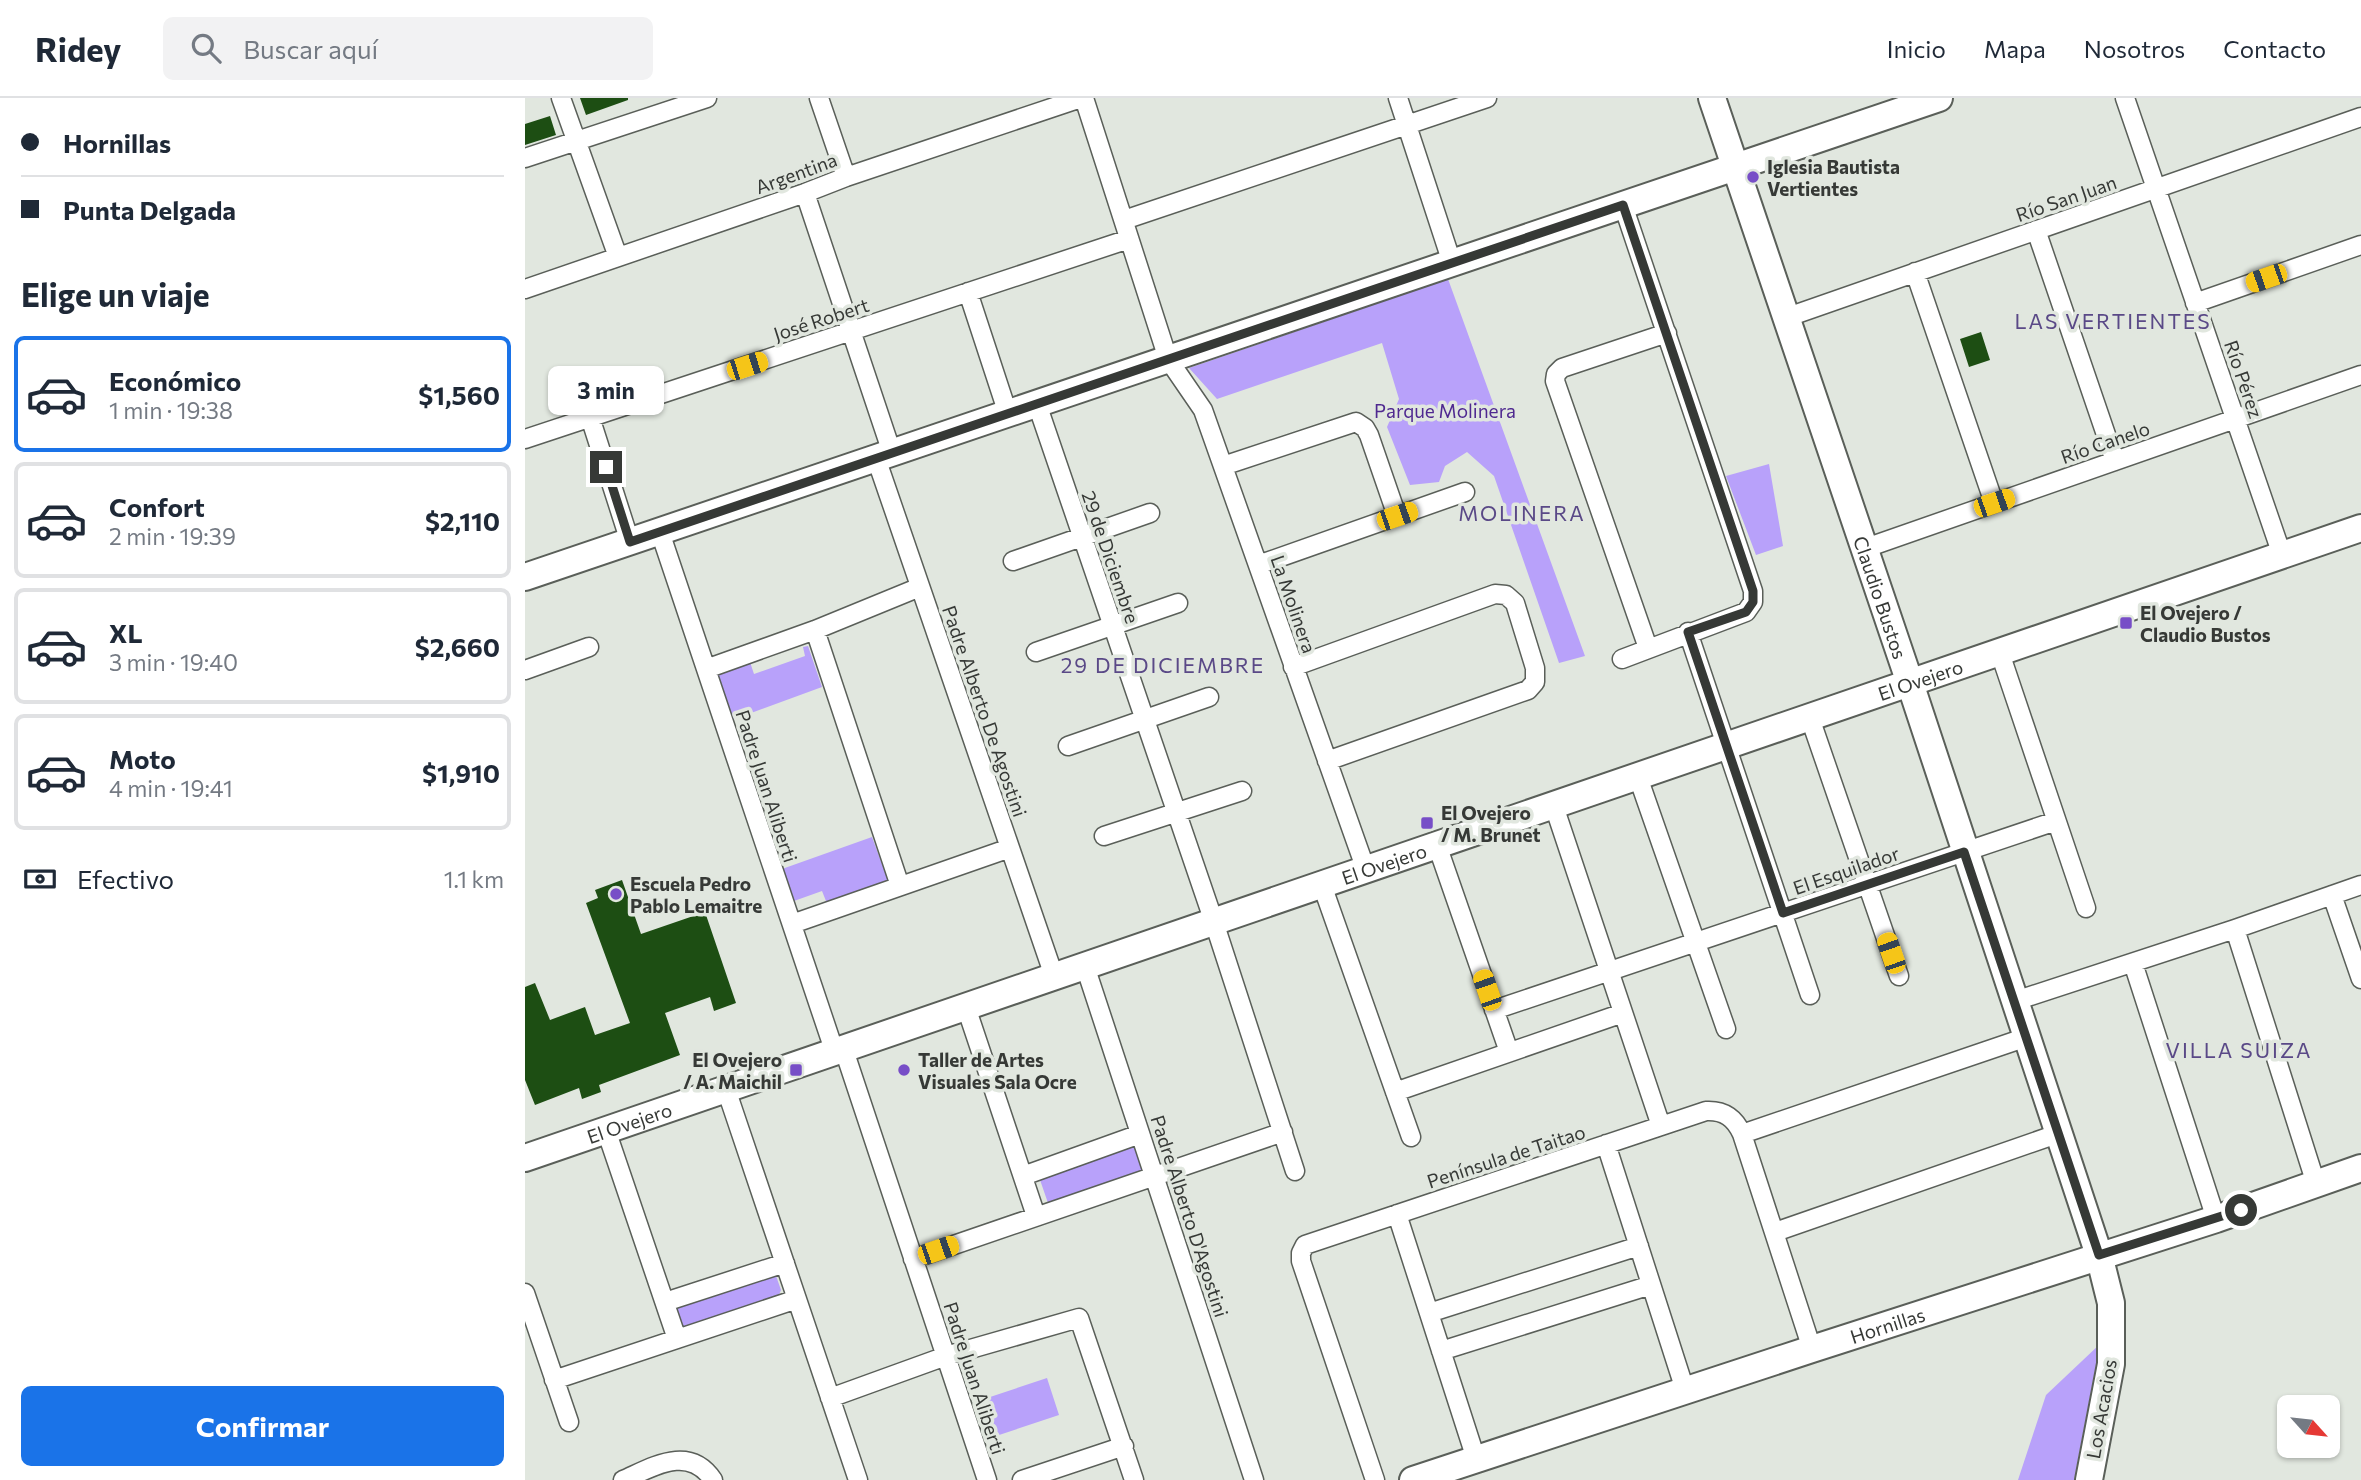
<!DOCTYPE html>
<html lang="es">
<meta charset="utf-8">
<style>
body{margin:0;font-family:Commissioner,sans-serif;background:#f2f2f3;color:#1f2937;height:100vh;display:flex;flex-direction:column;font-size:26px;white-space:nowrap}
*{box-sizing:border-box;margin:0}
p{font-size:23px;color:#747a83}
.icon{flex:none;width:38px;height:38px;fill:none;stroke:currentColor;stroke-width:2;stroke-linecap:round;stroke-linejoin:round}
.map{position:relative;flex:1;overflow:hidden}
.side{display:flex;flex-direction:column;background:#fff;width:525px}
.side>*{flex:none}
.guide{display:grid;align-content:center;height:154px;padding:0 21px;background:#fff}
.needle{width:46px;rotate:117deg}
.buttons{position:absolute;left:1752px;top:1297px;display:grid;gap:14px}
.buttons a{display:grid;place-items:center;width:63px;height:63px;border-radius:10px;background:#fff;box-shadow:0 2px 5px #0004;font-size:35px}
.end{position:absolute;width:32px;height:32px;margin:-16px;border:9px solid #363936;background:#fff;box-shadow:0 0 0 4px #fff}
.from{border-radius:50%}
.bubble{position:absolute;height:49px;border-radius:10px;background:#fff;box-shadow:0 2px 5px #0004;font-size:23px;font-weight:700;line-height:49px;text-align:center}
.car{position:absolute;width:21px;height:42px;margin:-21px -10px;border-radius:9px;box-shadow:0 0 5px 2px #0007;background:linear-gradient(#f5c518 24%,#345 0 40%,#f5c518 0 76%,#345 0 86%,#f5c518 0)}
.guide b{display:flex;align-items:center;gap:24px;height:66px;font-size:26px}
.guide b+b{border-top:2px solid #e0e1e3}
.guide i{width:18px;height:18px;background:#1f2937}
ul{padding:0;list-style:none}
li{display:flex;align-items:center;gap:21px;height:116px;margin:0 14px 10px;padding:0 7px;border:4px solid #e0e1e3;border-radius:10px}
li div{flex:1}
li b{display:block;font-size:26px}
li em{font-style:normal;font-weight:700}
li.on{border-color:#1a73e8}
li>.icon{width:63px;height:63px;stroke-width:1.5}
h2{padding:0 21px;font-size:32px;line-height:84px}
.pay{display:flex;align-items:center;gap:18px;height:77px;padding:0 21px;font-size:26px}
.pay p{margin-inline-start:auto}
.action{display:flex;gap:14px;margin-top:auto;padding:14px 21px}
.action a{flex:1;height:80px;border-radius:10px;background:#1a73e8;color:#fff;font-size:28px;font-weight:700;line-height:80px;text-align:center}
header{display:flex;align-items:center;gap:42px;box-sizing:border-box;height:98px;padding:0 35px;background:#fff;border-bottom:2px solid #e0e1e3}
header strong{font-size:33px}
nav{display:flex;gap:38px;margin-inline-start:auto;font-size:24px}
.search{width:490px;height:63px;background:#f2f2f3;display:flex;align-items:center;gap:18px;box-sizing:border-box;padding:0 24px;border-radius:10px;color:#747a83;font-size:26px}
main{display:flex;flex:1;min-height:0}
.map>svg:first-child{display:block}
.green{fill:#b8a1fa}
.building{fill:#1d4e13}
.lines{fill:none;stroke-linecap:round;stroke-linejoin:round}
.street-casing{stroke:#5a5f59;stroke-width:21}
.secondary-casing{stroke:#5a5f59;stroke-width:30}
.street{stroke:#fff;stroke-width:18}
.secondary{stroke:#fff;stroke-width:26}
.route{stroke:#363936;stroke-width:9}
.poi-dot{fill:#774ec7;stroke:#e1e7df;stroke-width:2.5}
.labels{text-anchor:middle;dominant-baseline:central;stroke-width:7;stroke-linejoin:round;paint-order:stroke}
.poi-label{font-size:19px;font-weight:bold;fill:#363936;stroke:#e1e7df;text-anchor:start}
.street-label{font-size:19px;fill:#363936;stroke:#e1e7df}
.park-label{font-size:19px;fill:#4f2990;stroke:#e1e7df}
.neighbourhood-label{font-size:21px;letter-spacing:2px;fill:#5a4987;stroke:#e1e7df}
</style>
<header>
<strong>Ridey</strong>
<div class="search"><svg class="icon" aria-label="search" viewBox="0 0 24 24"><circle cx="10" cy="10" r="6"/><path d="M15 15l6 6"/></svg>Buscar aquí</div>
<nav><a>Inicio</a><a>Mapa</a><a>Nosotros</a><a>Contacto</a></nav>
</header>
<main>
<section class="side">
<div class="guide">
<b><i class="from"></i>Hornillas</b>
<b><i></i>Punta Delgada</b>
</div>
<h2>Elige un viaje</h2>
<ul>
<li class="on"><svg class="icon" aria-label="car" viewBox="0 0 24 24"><path d="M5 17H2v-5l4-1 3-4h7l3 4 3 1v5h-3M9 17h6M6 11h13"/><circle cx="7" cy="17" r="2"/><circle cx="17" cy="17" r="2"/></svg><div><b>Económico</b><p>1 min · 19:38</p></div><em>$1,560</em></li>
<li><svg class="icon" aria-label="car" viewBox="0 0 24 24"><path d="M5 17H2v-5l4-1 3-4h7l3 4 3 1v5h-3M9 17h6M6 11h13"/><circle cx="7" cy="17" r="2"/><circle cx="17" cy="17" r="2"/></svg><div><b>Confort</b><p>2 min · 19:39</p></div><em>$2,110</em></li>
<li><svg class="icon" aria-label="car" viewBox="0 0 24 24"><path d="M5 17H2v-5l4-1 3-4h7l3 4 3 1v5h-3M9 17h6M6 11h13"/><circle cx="7" cy="17" r="2"/><circle cx="17" cy="17" r="2"/></svg><div><b>XL</b><p>3 min · 19:40</p></div><em>$2,660</em></li>
<li><svg class="icon" aria-label="car" viewBox="0 0 24 24"><path d="M5 17H2v-5l4-1 3-4h7l3 4 3 1v5h-3M9 17h6M6 11h13"/><circle cx="7" cy="17" r="2"/><circle cx="17" cy="17" r="2"/></svg><div><b>Moto</b><p>4 min · 19:41</p></div><em>$1,910</em></li>
</ul>
<div class="pay"><svg class="icon" aria-label="cash" viewBox="0 0 24 24"><path d="M3 7h18v10H3z"/><circle cx="12" cy="12" r="2"/></svg>Efectivo<p>1.1 km</p></div>
<div class="action"><a>Confirmar</a></div>
</section>
<div class="map">
<svg width="1836" height="1382" viewBox="0 0 1836 1382">
<rect width="100%" height="100%" fill="#e1e7df"/>
<path class="green" d="M923,181L1060,558L1034,565L969,378L942,354L920,368L914,384L885,387L862,329L874,301L857,245L692,301L664,270Z
M1244,366L1258,448L1231,457L1201,378Z
M283,548L297,589L204,623L187,574L224,561L229,576L280,558L278,549Z
M347,739L364,785L303,808L297,793L269,803L257,771Z
M611,1047L620,1073L523,1105L514,1079Z
M250,1175L256,1192L253,1199L163,1228H156L151,1214L154,1208Z
M1575,1246L1549,1382H1493L1521,1297Z
M522,1280L534,1317L465,1340L453,1303Z"/>
<path class="building" d="M55,0H103V2L61,17Z
M25,18L31,37L0,47V26Z
M1456,234L1465,262L1444,269L1435,241Z
M97,782L116,836L180,814L211,905L189,913L185,899L140,915L155,957L74,987L76,994L57,1001L54,990L10,1007L0,982V889L10,885L25,922L60,909L70,937L105,925L61,805L73,800L70,792Z"/>
<g class="lines">
<g class="street-casing">
<path id="street" d="M36,0L93,159
M294,0L321,79
M559,0L643,261L678,312L841,772
M873,0L927,165
M1600,0L1757,457
M0,60L182,0
M280,95L367,355
M599,122L962,0
M1511,132L1590,363
M1390,174L1469,405
M0,191L280,95L321,79L556,0
M443,194L483,316
M1670,205L1836,147
M1260,220L1836,19
M512,306L689,824L770,1073
M65,319L105,444
M0,341L604,141
M351,360L529,878
M698,368L831,324L840,330L844,337L872,418
M135,434L310,955
M1338,451L1836,277
M488,463L625,415
M733,467L940,394
M290,532L375,788
M1163,534L1285,897
M1123,550L1030,283L1031,276L1037,270L1142,235
M511,554L653,505
M1475,555L1561,810
M1097,561L1221,514L1228,504V493L1098,107
M768,569L970,496L981,497L990,505L1010,570V584L1003,592L802,663
M181,571L290,532L395,489
M0,572L64,549
M1285,620L1374,878
M543,648L684,599
M1113,679L1201,931
M1029,708L1136,1028
M579,738L717,693
M912,747L984,954
M797,787L886,1039
M1807,797L1836,881
M267,826L485,750
M1710,831L1791,1086
M1608,865L1691,1121
M560,868L729,1382
M1490,903L1710,831L1836,787
M441,909L511,1118
M969,912L1531,723
M319,952L462,1382
M201,991L333,1382
M870,994L1098,915
M81,1032L152,1241
M1217,1036L1502,939
M1081,1046L1160,1292
M498,1078L615,1036
M872,1116L951,1361
M1250,1134L1532,1036
M388,1161L758,1034
M0,1195L44,1324
M140,1204L260,1165
M904,1215L1114,1148
M916,1253L1126,1187
M29,1282L272,1201
M305,1300L421,1258L554,1220L609,1382
M98,1382C128,1369 164,1346 188,1382
M497,1382L599,1348
M850,1382L776,1163V1155L780,1147L1181,1013C1199,1012 1210,1020 1217,1036L1287,1251"/>
</g>
<g class="secondary-casing">
<g id="secondary">
<path id="s1" d="M1187,0L1385,585L1574,1157L1586,1205V1266L1564,1382"/>
<path d="M0,479L1414,0"/>
<path id="s2" d="M0,1060L1836,430"/>
<path id="s3" d="M888,1382L1287,1251L1691,1121L1836,1070"/>
</g>
</g>
<use href="#street" class="street"/>
<use href="#secondary" class="secondary"/>
</g>
<g class="lines">
<path class="route" d="M81,369L105,444L1098,107L1228,493V504L1221,514L1163,534L1258,815L1439,754L1574,1157L1716,1112"/>
</g>
<g class="poi-dot">
<circle cx="1228" cy="79" r="7"/>
<rect x="1594" y="518" width="14" height="14" rx="3.5"/>
<rect x="895" y="718" width="14" height="14" rx="3.5"/>
<circle cx="91" cy="796" r="7"/>
<rect x="264" y="965" width="14" height="14" rx="3.5"/>
<circle cx="379" cy="972" r="7"/>
</g>
<g class="labels">
<g class="poi-label">
<text x="1242" y="68">Iglesia Bautista<tspan x="1242" dy="22">Vertientes</tspan></text>
<text x="1615" y="514">El Ovejero /<tspan x="1615" dy="22">Claudio Bustos</tspan></text>
<text x="916" y="714">El Ovejero<tspan x="916" dy="22">/ M. Brunet</tspan></text>
<text x="105" y="785">Escuela Pedro<tspan x="105" dy="22">Pablo Lemaitre</tspan></text>
<text x="257" y="961" text-anchor="end">El Ovejero<tspan x="257" dy="22">/ A. Maichil</tspan></text>
<text x="393" y="961">Taller de Artes<tspan x="393" dy="22">Visuales Sala Ocre</tspan></text>
</g>
<g class="street-label">
<text transform="translate(271 75) rotate(-20)">Argentina</text>
<text transform="translate(1541 100) rotate(-19)">Río San Juan</text>
<text transform="translate(296 221) rotate(-18)">José Robert</text>
<text transform="translate(1719 281) rotate(71)">Río Pérez</text>
<text transform="translate(1580 344) rotate(-19)">Río Canelo</text>
<text transform="translate(586 459) rotate(71)">29 de Diciembre</text>
<text stroke="none"><textPath href="#s1" startOffset="527">Claudio Bustos</textPath></text>
<text transform="translate(769 506) rotate(71)">La Molinera</text>
<text stroke="none"><textPath href="#s2" startOffset="1475">El Ovejero</textPath></text>
<text transform="translate(460 613) rotate(71)">Padre Alberto De Agostini</text>
<text transform="translate(242 688) rotate(72)">Padre Juan Aliberti</text>
<text stroke="none"><textPath href="#s2" startOffset="908">El Ovejero</textPath></text>
<text transform="translate(1321 772) rotate(-19)">El Esquilador</text>
<text stroke="none"><textPath href="#s2" startOffset="110">El Ovejero</textPath></text>
<text transform="translate(981 1058) rotate(-18)">Península de Taitao</text>
<text transform="translate(665 1118) rotate(72)">Padre Alberto D'Agostini</text>
<text stroke="none"><textPath href="#s3" startOffset="499">Hornillas</textPath></text>
<text transform="translate(450 1280) rotate(72)">Padre Juan Aliberti</text>
<text transform="translate(1576 1311) rotate(-80)">Los Acacios</text>
</g>
<g class="park-label">
<text x="920" y="312">Parque Molinera</text>
</g>
<g class="neighbourhood-label">
<text x="1588" y="222">LAS VERTIENTES</text>
<text x="997" y="414">MOLINERA</text>
<text x="638" y="566">29 DE DICIEMBRE</text>
<text x="1714" y="951">VILLA SUIZA</text>
</g>
</g>
</svg>
<div class="buttons">
<a><svg class="needle" viewBox="-14 -14 28 28"><path d="M0-13l5 13h-10z" fill="#e53935"/><path d="M0 13l5-13h-10z" fill="#747a83"/></svg></a>
</div>
<i class="end from" style="left:1716px;top:1112px"></i>
<i class="end" style="left:81px;top:369px"></i>
<div class="bubble" style="left:23px;top:268px;width:116px">3 min</div>
<i class="car" style="left:1741px;top:180px;rotate:251deg"></i>
<i class="car" style="left:222px;top:268px;rotate:72deg"></i>
<i class="car" style="left:1469px;top:405px;rotate:71deg"></i>
<i class="car" style="left:872px;top:418px;rotate:71deg"></i>
<i class="car" style="left:1366px;top:855px;rotate:341deg"></i>
<i class="car" style="left:962px;top:892px;rotate:341deg"></i>
<i class="car" style="left:413px;top:1152px;rotate:71deg"></i>
</div>
</main>
